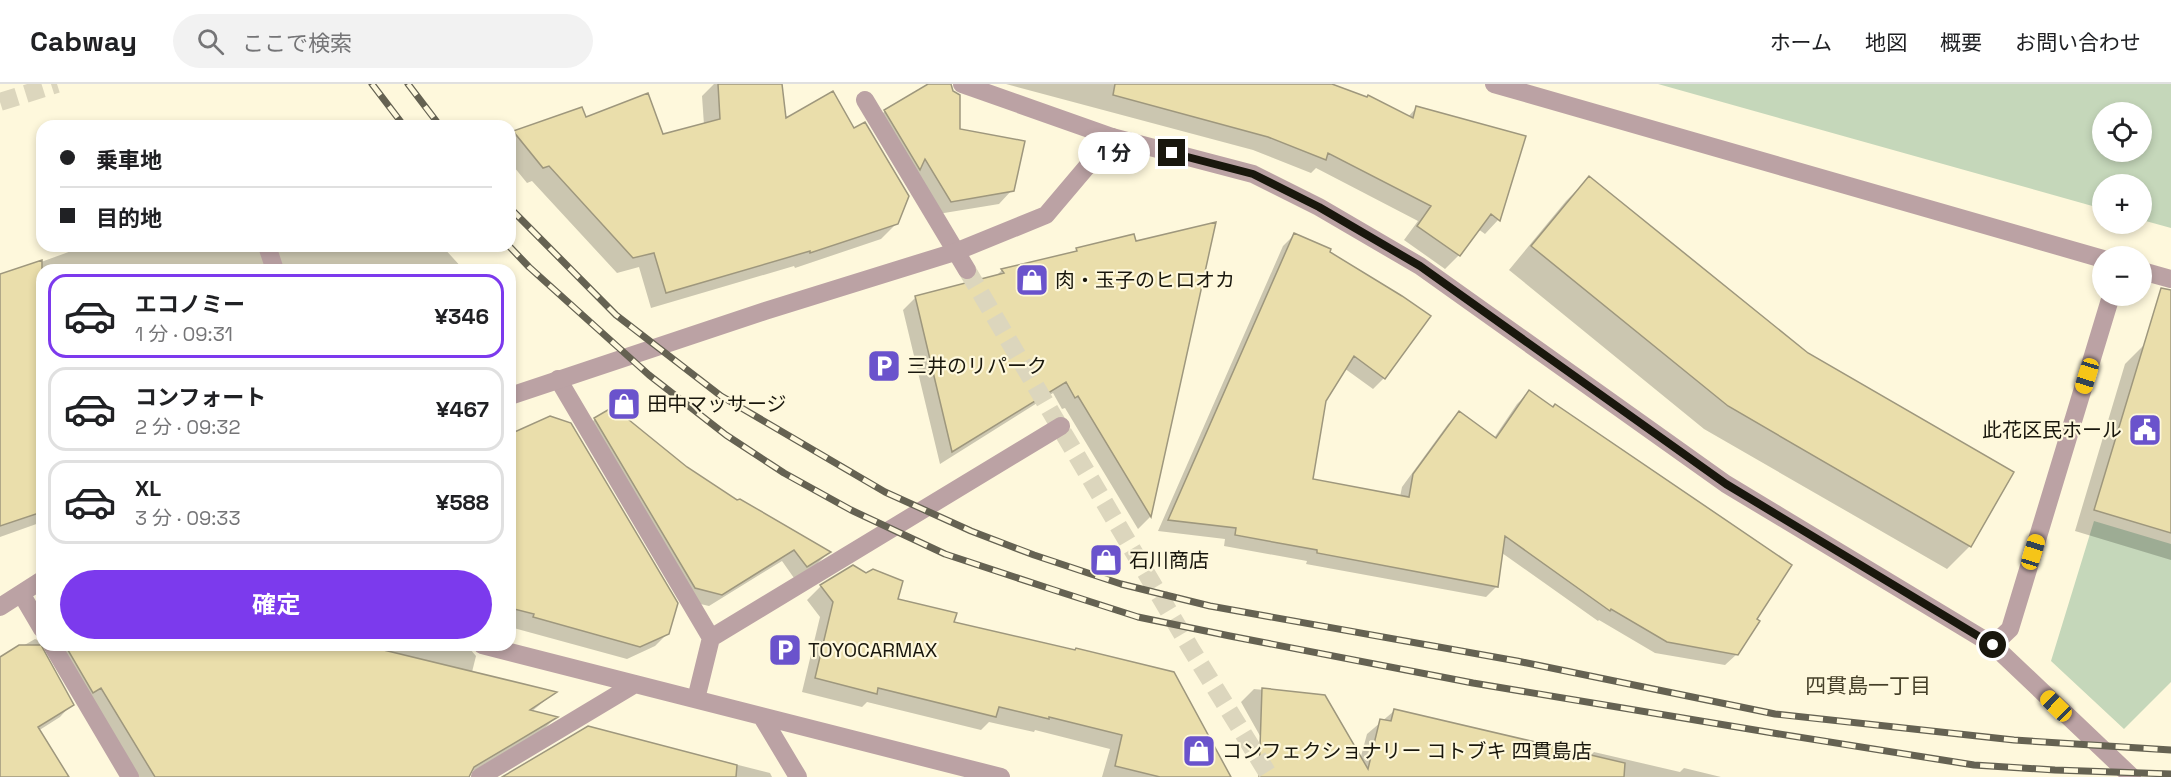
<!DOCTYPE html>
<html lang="ja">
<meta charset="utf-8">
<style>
body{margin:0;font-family:"Space Grotesk","Noto Sans JP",sans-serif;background:#f2f2f2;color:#202124;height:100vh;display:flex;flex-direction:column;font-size:22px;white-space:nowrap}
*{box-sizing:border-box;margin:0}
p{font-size:20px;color:#757577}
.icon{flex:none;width:33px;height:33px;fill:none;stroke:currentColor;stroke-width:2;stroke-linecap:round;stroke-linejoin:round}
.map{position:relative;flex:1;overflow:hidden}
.panel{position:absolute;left:36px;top:180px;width:480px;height:387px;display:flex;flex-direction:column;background:#fff;border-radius:18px;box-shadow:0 3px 9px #0003}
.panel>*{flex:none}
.hud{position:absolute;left:36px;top:36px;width:480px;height:132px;border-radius:18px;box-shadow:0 3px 9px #0003;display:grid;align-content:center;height:132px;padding:0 24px;background:#fff}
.buttons{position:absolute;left:2092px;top:18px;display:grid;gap:12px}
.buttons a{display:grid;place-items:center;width:60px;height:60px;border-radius:50%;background:#fff;box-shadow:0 3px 9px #0003;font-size:30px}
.end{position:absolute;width:27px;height:27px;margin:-14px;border:8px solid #19170d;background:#fff;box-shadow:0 0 0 3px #fff}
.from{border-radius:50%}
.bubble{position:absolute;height:42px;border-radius:21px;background:#fff;box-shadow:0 3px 9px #0003;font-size:20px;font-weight:700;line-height:42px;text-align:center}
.car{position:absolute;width:18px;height:36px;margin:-18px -9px;border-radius:8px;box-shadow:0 0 4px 2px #0007;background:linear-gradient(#f5c518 24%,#345 0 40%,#f5c518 0 76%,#345 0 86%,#f5c518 0)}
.hud b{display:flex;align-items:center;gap:21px;height:57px;font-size:22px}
.hud b+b{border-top:2px solid #e0e0e0}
.hud i{width:15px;height:15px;background:#202124}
ul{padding:10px 0 0;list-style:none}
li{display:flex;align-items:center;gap:18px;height:84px;margin:0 12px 9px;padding:0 12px;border:3px solid #e0e0e0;border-radius:18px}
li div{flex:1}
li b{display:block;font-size:22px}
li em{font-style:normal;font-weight:700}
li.current{border-color:#7c3aed}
li>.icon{width:54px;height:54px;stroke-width:1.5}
.cta{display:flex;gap:12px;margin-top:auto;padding:12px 24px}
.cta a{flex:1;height:69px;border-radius:36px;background:#7c3aed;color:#fff;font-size:24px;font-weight:700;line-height:69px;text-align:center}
header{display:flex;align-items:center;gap:36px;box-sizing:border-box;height:84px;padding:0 30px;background:#fff;border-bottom:2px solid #e0e0e0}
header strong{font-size:28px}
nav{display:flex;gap:33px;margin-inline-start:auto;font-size:21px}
.search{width:420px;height:54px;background:#f2f2f2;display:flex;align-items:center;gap:15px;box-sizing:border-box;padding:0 21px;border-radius:33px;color:#757577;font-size:22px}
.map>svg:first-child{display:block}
.green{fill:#c5d7ba;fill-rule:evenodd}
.shadow{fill:#0003}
.building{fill:#eadeab;stroke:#9e977d;stroke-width:1.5}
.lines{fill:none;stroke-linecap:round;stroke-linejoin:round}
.pedestrian-tunnel{stroke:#dcd6bd;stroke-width:18;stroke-dasharray:18 9;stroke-linecap:butt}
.motorway-tunnel{stroke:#dcd6bd;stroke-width:18;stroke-dasharray:18 9;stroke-linecap:butt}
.service{stroke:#bba2a4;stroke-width:18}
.minor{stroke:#bba2a4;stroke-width:18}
.tertiary{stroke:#bba2a4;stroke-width:18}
.rail-casing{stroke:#656252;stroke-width:7}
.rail{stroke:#fef8dc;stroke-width:4.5;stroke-dasharray:14;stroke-linecap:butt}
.route{stroke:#19170d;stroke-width:8}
.labels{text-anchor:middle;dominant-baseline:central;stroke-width:4.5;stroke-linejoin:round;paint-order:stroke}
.poi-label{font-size:20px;fill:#19170d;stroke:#fef8dc;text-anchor:start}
.neighbourhood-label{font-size:21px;fill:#464029;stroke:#fef8dc}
</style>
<header>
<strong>Cabway</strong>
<div class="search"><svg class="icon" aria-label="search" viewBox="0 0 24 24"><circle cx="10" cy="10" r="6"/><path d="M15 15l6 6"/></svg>ここで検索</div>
<nav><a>ホーム</a><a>地図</a><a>概要</a><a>お問い合わせ</a></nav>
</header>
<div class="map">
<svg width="2171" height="693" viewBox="0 0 2171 693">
<rect width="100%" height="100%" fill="#fef8dc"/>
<path class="green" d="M1658,0H2171V144L2142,136V100H2103V125ZM2103,28H2142V68H2103Z
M2094,437L2171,460V598L2124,645L2051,577Z"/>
<path class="shadow" d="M714,0H780L785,36L854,46L897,139L881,155L795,184L794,182L651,224L639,183L617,189L532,97L527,99L510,78V53L514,49L581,25L585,35L662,52L704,41L702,12Z
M1006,0H1327L1408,33L1416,24L1524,53L1498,136L1485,150L1478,145L1459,171L1445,185L1404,156L1418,137L1316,84L1311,89L1253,66Z
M885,27L959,46L1012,106L999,120L938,130L872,40Z
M1589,94L1970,462L1947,485L1704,345L1509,186L1566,117Z
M1214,140L1150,433L1138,445L1065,324L1062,325L1053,309L940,380L903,226L916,213L995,193L1002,186L1073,170L1077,166L1135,159Z
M1294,151L1328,169L1384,294L1373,305L1344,284L1325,316L1311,396L1400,413L1402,403L1448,340L1459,329L1494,354L1517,320L1529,308L1755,536L1737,570L1725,581L1655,569L1599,536L1598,537L1502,469L1497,502L1486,513L1306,480L1307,477L1224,462L1225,455L1158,447L1283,162Z
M85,162H442L464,186H42V438L0,453V193Z
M2145,260L2171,267V476L2075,447L2125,280Z
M595,335L686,384L737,418L828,469L817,480L794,494L782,477L709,522L683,516L583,347Z
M510,351L668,549L655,562L627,575L510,543Z
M821,502L896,516L953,539L1229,693H1102L1110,665L1035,646L1034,648L989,638L981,646L867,618L862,623L802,608L820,533L807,516Z
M35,555L40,557L42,555V561H470V565L476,572L472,588L554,609L531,628L555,634L543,646L468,690L467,693H135L49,568L41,563L72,620L60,633L38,647L67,693H0V575Z
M1254,605L1324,612L1360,676L1367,650L1394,627L1590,672L1594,668L1680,688L1684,684L1721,693H1283L1241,618Z
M588,643L770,689L772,693H505Z"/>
<path class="building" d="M718,0H782L786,34L833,7L854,44L865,38L909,112L898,140L810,169V167L666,209L654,169L633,174L549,82L543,84L513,47L582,23L586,33L648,9L663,50L720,35Z
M928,0H951L953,7L960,11V45L1025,57L1014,107L951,118L925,75L920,86L884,26Z
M1115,0H1332L1367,13L1368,11L1413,34L1416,22L1526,52L1500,137L1491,130L1460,172L1417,142L1431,122L1328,69L1326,76L1268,53L1113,11Z
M1589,92L1808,269L2014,388L1971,463L1728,322L1531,162Z
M1216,138L1151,433L1078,312L1075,314L1066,298L952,368L915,212L1004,189L1001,185L1077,167L1076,164L1134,150L1136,157Z
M1294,149L1331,165L1330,168L1402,212L1431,232L1385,295L1354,272L1326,317L1313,395L1409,413L1413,390L1459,327L1496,354L1529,306L1553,323L1555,320L1792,481L1757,535L1760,537L1738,571L1667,558L1611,525L1610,527L1505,452L1498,503L1317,469V466L1235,451L1236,444L1168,436Z
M42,176V428L0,442V190Z
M2161,204L2171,206V449L2094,426Z
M613,323L687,383L737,416L740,415L831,468L807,483L794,466L722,511L695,504L594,334Z
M550,332L571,339L678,519L669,550L640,563L533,533L534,530L510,524V350Z
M853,481L866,489L873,485L903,497L898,515L957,529L954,538L1075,566L1076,564L1174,588L1231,693H1160L1115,682L1122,651L1049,633V635L999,623L996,633L878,604L877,610L815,594L833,518L820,501Z
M19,561H41L74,621L38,643L69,693H0V573Z
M65,561H363L557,608L530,626L558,633L474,683L469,693H155L101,604L93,609Z
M1262,604L1325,611L1368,685L1380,635L1391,637L1394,625L1625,679L1624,693H1259Z
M588,642L737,681L736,693H502Z"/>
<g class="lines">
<path class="pedestrian-tunnel" d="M967,186L1191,565L1270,693"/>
<path class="motorway-tunnel" d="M0,18L57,0"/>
<path class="service" d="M865,16L967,186"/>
<path class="minor" d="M962,0L1112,53L1253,90L1319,123L1420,182L1726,400L1993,561L2132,693
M1494,0L2103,175
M267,162L275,186
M2142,187L2171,195
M558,295L711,554
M22,511L42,545
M52,561L130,693
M482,561L1001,693
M1993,561L2010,545L2111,212
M696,615L711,554L1061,342
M762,633L798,693
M480,693L635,600"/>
<path class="tertiary" d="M510,312L765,227L955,168L1046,131L1112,53
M0,523L42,496"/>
<g class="rail-casing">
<path id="rail" d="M372,0L404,42
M408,0L440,42
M510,124L616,231L721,312L885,408L971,447L1034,471L1121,500L1210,522L1517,577L1775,630L2014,656L2171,666
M509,162L529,183L649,291L726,351L784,389L851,426L945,470L1054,506L1138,533L1230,552L1473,599L1773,649L1974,681L2055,686L2171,690"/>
</g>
<use href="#rail" class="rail"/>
</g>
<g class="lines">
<path class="route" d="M1172,69L1253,90L1319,123L1420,182L1726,400L1993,561"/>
</g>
<defs>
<g id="shop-square" transform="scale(1.725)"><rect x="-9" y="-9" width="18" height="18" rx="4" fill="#6a53cc" stroke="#fef8dc"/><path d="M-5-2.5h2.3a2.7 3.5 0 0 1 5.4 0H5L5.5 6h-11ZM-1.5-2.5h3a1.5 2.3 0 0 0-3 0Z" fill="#fff"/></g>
<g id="parking-square" transform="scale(1.725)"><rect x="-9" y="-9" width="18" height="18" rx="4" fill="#6a53cc" stroke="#fef8dc"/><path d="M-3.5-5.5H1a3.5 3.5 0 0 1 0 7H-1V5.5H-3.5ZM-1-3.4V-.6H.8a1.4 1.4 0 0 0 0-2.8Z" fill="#fff"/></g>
<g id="civic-square" transform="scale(1.725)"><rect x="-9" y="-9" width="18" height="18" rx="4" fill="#6a53cc" stroke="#fef8dc"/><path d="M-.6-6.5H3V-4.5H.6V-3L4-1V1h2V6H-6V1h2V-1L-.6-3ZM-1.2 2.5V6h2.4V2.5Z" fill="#fff"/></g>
</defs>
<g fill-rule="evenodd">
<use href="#shop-square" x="1032" y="196"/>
<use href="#parking-square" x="884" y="282"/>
<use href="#shop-square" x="624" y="320"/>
<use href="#civic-square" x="2145" y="346"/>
<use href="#shop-square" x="1106" y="476"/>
<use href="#parking-square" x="785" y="566"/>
<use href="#shop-square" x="1199" y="667"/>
</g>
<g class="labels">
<g class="poi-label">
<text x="1055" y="196">肉・玉子のヒロオカ</text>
<text x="907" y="282">三井のリパーク</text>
<text x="647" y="320">田中マッサージ</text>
<text x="2122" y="346" text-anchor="end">此花区民ホール</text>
<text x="1129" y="476">石川商店</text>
<text x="808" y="566">TOYOCARMAX</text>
<text x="1222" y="667">コンフェクショナリー コトブキ 四貫島店</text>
</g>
<g class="neighbourhood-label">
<text x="1868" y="601">四貫島一丁目</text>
</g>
</g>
</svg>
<div class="buttons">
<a><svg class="icon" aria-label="locate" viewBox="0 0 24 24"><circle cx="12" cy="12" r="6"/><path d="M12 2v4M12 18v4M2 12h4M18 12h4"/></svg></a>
<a>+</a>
<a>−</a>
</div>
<i class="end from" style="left:1993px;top:561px"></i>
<i class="end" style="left:1172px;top:69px"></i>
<div class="bubble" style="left:1078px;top:48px;width:72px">1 分</div>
<i class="car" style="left:2087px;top:292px;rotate:197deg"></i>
<i class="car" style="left:2033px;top:468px;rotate:17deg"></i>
<i class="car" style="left:2056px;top:622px;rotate:314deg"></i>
<div class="hud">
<b><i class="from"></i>乗車地</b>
<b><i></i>目的地</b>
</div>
<section class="panel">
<ul>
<li class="current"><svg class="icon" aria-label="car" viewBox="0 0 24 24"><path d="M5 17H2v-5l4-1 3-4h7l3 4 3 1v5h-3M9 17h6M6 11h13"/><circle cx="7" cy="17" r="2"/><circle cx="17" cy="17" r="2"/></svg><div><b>エコノミー</b><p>1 分 · 09:31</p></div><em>¥346</em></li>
<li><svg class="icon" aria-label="car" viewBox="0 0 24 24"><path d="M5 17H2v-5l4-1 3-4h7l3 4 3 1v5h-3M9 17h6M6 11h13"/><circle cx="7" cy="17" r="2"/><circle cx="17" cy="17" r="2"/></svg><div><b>コンフォート</b><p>2 分 · 09:32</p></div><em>¥467</em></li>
<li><svg class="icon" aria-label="car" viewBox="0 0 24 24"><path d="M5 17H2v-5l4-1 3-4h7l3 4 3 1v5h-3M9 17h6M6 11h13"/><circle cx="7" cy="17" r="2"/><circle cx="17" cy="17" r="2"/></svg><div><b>XL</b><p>3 分 · 09:33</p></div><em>¥588</em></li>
</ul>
<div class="cta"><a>確定</a></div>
</section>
</div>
